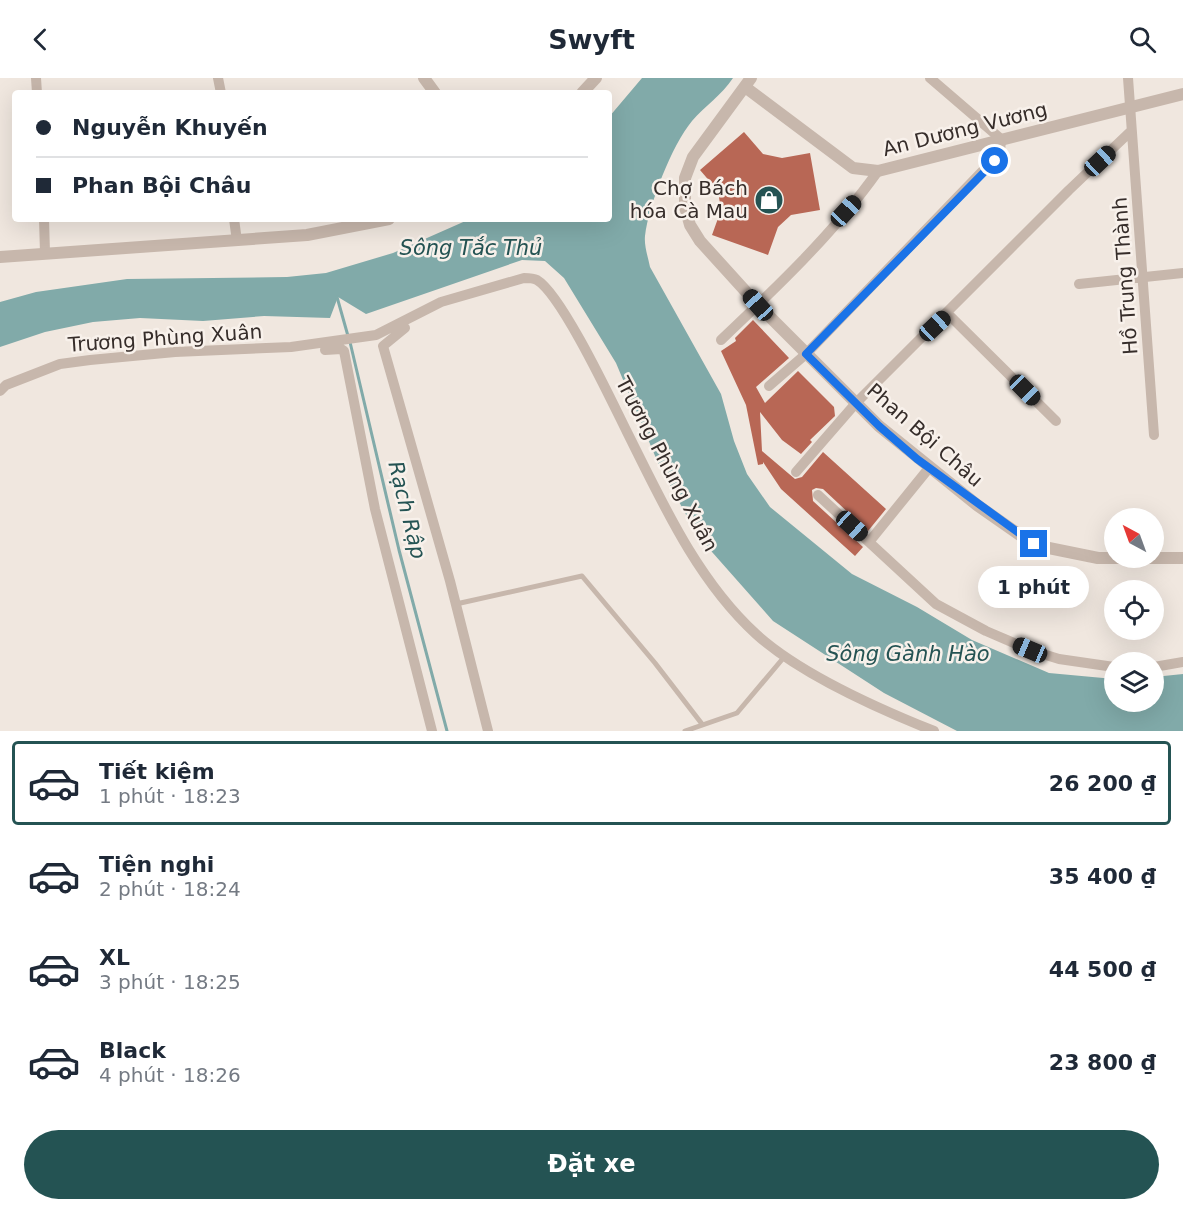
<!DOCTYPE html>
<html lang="vi">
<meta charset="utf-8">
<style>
body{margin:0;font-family:"DejaVu Sans",sans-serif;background:#f6f6f7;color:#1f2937;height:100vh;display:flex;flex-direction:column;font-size:22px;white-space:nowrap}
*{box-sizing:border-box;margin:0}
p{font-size:20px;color:#747a83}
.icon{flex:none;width:33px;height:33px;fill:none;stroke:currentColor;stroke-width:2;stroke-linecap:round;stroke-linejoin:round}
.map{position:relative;height:653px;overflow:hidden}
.side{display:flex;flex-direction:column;background:#fff;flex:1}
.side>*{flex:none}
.hud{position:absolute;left:12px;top:12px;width:600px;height:132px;border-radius:6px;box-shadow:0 6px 24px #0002;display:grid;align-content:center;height:132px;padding:0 24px;background:#fff}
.needle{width:39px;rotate:319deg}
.controls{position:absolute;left:1104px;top:430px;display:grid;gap:12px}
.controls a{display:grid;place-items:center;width:60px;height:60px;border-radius:50%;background:#fff;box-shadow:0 6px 24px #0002;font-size:30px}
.end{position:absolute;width:27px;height:27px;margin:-14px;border:8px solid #1a73e8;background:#fff;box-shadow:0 0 0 3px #fff}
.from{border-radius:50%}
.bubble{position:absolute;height:42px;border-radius:21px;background:#fff;box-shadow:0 6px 24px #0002;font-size:20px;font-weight:700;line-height:42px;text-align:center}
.car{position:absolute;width:18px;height:36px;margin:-18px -9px;border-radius:8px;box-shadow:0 0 4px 2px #0007;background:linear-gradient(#222 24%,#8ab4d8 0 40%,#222 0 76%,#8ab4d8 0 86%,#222 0)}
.hud b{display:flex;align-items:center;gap:21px;height:57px;font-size:22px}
.hud b+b{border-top:2px solid #e0e1e3}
.hud i{width:15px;height:15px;background:#1f2937}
ul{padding:10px 0 0;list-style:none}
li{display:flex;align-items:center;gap:18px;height:84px;margin:0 12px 9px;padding:0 12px;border:3px solid transparent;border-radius:6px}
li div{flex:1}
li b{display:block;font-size:22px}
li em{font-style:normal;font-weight:700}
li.current{border-color:#245353}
li>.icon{width:54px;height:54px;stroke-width:1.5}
.action{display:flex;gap:12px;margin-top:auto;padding:12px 24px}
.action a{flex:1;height:69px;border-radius:36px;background:#245353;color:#fff;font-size:24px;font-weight:700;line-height:69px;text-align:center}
header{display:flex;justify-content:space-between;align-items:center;height:78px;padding:0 24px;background:#fff;font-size:27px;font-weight:700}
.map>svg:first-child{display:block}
.water{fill:#81aaa9}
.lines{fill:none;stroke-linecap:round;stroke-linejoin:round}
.stream{stroke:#81aaa9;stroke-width:3}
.building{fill:#b86755}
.service{stroke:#c7b7ac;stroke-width:5}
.minor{stroke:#c7b7ac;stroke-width:10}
.tertiary{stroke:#c7b7ac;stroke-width:12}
.route{stroke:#1a73e8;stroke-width:8}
.labels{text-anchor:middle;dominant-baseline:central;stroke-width:5;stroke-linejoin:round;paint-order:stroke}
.street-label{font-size:20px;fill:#362d2a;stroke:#f8f1eb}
.poi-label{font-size:20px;fill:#362d2a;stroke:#f8f1eb;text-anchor:end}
.water-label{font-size:21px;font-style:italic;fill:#245353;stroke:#f8f1eb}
</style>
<header><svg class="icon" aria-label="back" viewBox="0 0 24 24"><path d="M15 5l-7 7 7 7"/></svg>Swyft<svg class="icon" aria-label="search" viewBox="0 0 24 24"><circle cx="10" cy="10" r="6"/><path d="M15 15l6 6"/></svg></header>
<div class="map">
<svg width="1183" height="653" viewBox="0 0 1183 653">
<rect width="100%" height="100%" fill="#f0e7df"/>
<path class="water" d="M642,0H733C722,17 705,28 692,43C672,67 649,126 645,158C644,168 648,179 650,189L721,316L734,363L747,396L770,429L852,496L917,529L972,562L1049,595L1114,601V624H1154V599L1183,596V653H957L884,615L773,543L697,457L658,385L616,285L564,200L545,183L522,182L366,236L338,219L330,240L264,238L203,243L140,240L93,244L45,254L0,269V224L36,214L127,201L287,199L326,195L393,175L470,141H609V39Z"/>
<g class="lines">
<path class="stream" d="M337,219L348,258
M350,264L399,472L447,653"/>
</g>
<path class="building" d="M744,54L763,76L782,80L810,75L820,132L791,137L778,149L768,177L712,157L721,132L718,113L700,92Z
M753,242L789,280L756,309L765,325L798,293L834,329L835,338L810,362L812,364L801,376L782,362L760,334L762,373L795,401L802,399L823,374L886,431L868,453L823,411L816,410L812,412L813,423L863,469L855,478L781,411L763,384V386L758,387L746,327L721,273L736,263L735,260Z"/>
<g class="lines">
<path class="service" d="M456,526L582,498L655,585L702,646
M685,653L737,635L785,578"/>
<path class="minor" d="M36,0L37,15
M218,0L221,15
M1128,0L1154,357
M44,141L45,175
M234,141L237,163
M1079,206L1183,195
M948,236L1056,343
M405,250L383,268L450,503L488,653
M721,262C776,210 834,155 878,93
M325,272L341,271L344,273L375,431L432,653
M769,308L806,276L1000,75L1001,61L930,0
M0,313L6,307L60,286L90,282L175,274L291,269L376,257L441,224L524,200C529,200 533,200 537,202C562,217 612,324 627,354C662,424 697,502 756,556C800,596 879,631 934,653
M796,394L856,325L1069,112L1130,54
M818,417L936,526L986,553L1030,572L1059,581L1114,589
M869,464L929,390
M1154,589L1183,584"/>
<path class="tertiary" d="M424,0L435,15
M751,0L693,79L685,100V129L690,147L700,163L758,227L879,348L977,427L1034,467L1098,480H1183
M745,9L853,90L878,93L1183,16
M582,15L596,0
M0,179L307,157L389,141"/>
</g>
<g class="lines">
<path class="route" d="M995,83L806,276L879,348L917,381L1034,466"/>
</g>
<defs>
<g id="shop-disc" transform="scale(1.5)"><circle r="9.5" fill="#245353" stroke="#f8f1eb"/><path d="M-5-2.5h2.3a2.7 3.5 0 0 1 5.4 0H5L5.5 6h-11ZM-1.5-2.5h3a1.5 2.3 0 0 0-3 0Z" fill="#fff"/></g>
</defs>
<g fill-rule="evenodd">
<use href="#shop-disc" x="769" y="122"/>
</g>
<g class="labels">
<g class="street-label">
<text transform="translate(965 51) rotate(-14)">An Dương Vương</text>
<text transform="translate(1125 198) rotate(-94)">Hồ Trung Thành</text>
<text transform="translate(165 260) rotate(-4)">Trương Phùng Xuân</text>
<text transform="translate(925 357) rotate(41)">Phan Bội Châu</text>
<text transform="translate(667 386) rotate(62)">Trương Phùng Xuân</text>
</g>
<g class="poi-label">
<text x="748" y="110">Chợ Bách<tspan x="748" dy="23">hóa Cà Mau</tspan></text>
</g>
<g class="water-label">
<text x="471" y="170">Sông Tắc Thủ</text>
<text transform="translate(407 432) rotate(76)">Rạch Rập</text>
<text x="908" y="576">Sông Gành Hào</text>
</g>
</g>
</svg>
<div class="controls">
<a><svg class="needle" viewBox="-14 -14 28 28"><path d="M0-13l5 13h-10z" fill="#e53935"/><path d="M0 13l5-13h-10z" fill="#747a83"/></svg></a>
<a><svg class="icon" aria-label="locate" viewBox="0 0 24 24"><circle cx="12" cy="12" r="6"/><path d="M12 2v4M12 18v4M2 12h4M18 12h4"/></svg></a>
<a><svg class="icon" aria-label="layers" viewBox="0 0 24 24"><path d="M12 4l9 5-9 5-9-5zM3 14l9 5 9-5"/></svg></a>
</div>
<i class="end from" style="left:995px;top:83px"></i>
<i class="end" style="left:1034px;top:466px"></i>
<div class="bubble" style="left:978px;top:488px;width:111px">1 phút</div>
<i class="car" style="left:1100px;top:83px;rotate:47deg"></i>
<i class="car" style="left:846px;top:133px;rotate:43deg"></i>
<i class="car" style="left:758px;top:227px;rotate:318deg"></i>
<i class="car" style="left:935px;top:248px;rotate:47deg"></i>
<i class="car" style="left:1025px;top:312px;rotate:135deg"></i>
<i class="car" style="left:852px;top:448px;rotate:132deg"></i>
<i class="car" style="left:1030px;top:572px;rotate:293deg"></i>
<div class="hud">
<b><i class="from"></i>Nguyễn Khuyến</b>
<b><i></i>Phan Bội Châu</b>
</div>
</div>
<section class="side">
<ul>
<li class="current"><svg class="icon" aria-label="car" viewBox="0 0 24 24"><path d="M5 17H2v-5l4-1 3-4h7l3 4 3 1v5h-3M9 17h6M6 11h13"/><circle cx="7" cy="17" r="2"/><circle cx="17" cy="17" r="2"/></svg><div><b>Tiết kiệm</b><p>1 phút · 18:23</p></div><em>26 200 ₫</em></li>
<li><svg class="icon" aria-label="car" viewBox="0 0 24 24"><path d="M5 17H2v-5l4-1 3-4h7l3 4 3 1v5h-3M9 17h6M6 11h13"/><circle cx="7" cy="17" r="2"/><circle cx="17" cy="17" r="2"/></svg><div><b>Tiện nghi</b><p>2 phút · 18:24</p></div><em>35 400 ₫</em></li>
<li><svg class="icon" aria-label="car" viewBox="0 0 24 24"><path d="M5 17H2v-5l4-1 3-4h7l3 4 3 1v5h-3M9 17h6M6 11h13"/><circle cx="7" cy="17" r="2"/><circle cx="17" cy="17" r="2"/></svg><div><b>XL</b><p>3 phút · 18:25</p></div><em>44 500 ₫</em></li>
<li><svg class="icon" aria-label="car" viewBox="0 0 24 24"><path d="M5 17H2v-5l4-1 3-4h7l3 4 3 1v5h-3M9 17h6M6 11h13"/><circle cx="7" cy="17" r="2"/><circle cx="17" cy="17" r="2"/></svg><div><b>Black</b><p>4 phút · 18:26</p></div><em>23 800 ₫</em></li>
</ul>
<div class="action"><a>Đặt xe</a></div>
</section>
